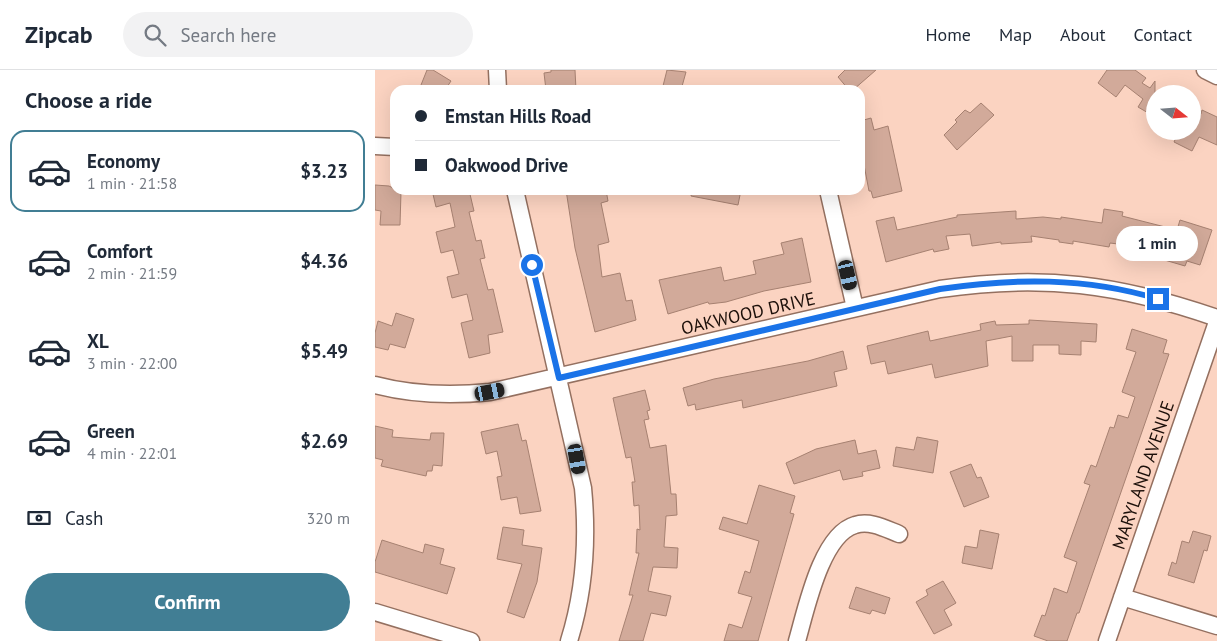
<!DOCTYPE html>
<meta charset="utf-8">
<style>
body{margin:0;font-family:"PT Sans",sans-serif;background:#f2f2f3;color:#1f2937;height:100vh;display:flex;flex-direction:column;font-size:19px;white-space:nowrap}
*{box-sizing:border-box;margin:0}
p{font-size:16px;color:#747a83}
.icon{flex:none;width:28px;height:28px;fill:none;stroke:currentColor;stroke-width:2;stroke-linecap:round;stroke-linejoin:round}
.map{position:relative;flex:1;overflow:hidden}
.panel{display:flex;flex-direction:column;background:#fff;width:375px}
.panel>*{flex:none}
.hud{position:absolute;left:15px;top:15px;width:475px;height:110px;border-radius:15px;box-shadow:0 5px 20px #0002;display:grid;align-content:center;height:110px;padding:0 25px;background:#fff}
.needle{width:32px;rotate:107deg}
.controls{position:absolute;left:771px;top:15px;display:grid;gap:10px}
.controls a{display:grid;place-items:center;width:55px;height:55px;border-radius:50%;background:#fff;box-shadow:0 5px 20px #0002;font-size:25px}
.end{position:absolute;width:22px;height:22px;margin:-11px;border:6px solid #1a73e8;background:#fff;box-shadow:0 0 0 2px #fff}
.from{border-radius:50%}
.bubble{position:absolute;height:35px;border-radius:18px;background:#fff;box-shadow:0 5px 20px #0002;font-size:16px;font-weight:700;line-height:35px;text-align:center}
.car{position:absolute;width:15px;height:30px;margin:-15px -8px;border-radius:6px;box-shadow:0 0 4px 1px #0007;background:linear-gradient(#222 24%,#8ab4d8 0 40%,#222 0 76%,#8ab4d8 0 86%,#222 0)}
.hud b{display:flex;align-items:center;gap:18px;height:48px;font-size:19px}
.hud b+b{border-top:1px solid #e0e1e3}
.hud i{width:12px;height:12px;background:#1f2937}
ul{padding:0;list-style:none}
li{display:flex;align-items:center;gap:15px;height:82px;margin:0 10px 8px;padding:0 15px;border:2px solid transparent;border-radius:15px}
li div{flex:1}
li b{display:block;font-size:19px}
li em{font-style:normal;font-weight:700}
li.selected{border-color:#417e94}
li>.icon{width:45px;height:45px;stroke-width:1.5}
h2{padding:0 25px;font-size:22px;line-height:60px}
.pay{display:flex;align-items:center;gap:12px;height:55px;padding:0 25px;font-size:19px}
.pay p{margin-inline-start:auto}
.button{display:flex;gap:10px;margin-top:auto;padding:10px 25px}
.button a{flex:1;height:58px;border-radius:30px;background:#417e94;color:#fff;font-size:20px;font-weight:700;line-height:58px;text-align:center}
header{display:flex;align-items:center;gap:30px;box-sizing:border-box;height:70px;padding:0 25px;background:#fff;border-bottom:1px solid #e0e1e3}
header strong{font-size:24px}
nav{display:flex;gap:28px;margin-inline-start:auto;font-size:18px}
.search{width:350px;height:45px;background:#f2f2f3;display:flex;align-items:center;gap:12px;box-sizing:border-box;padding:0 18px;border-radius:28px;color:#747a83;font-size:19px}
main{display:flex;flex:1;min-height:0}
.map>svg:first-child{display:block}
.building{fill:#d2aa9a;stroke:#a68171}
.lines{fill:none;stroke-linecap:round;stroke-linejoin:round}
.minor-casing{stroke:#947060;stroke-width:19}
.minor{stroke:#fff;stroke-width:16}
.route{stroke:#1a73e8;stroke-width:6}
.labels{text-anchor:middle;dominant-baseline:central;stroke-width:4;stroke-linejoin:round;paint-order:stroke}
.street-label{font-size:18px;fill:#1c0f09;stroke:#fbd3c1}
</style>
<header>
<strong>Zipcab</strong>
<div class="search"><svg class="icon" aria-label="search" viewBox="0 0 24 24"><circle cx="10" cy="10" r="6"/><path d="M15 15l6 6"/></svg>Search here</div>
<nav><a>Home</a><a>Map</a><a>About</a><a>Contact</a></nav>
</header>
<main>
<section class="panel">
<h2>Choose a ride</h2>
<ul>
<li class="selected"><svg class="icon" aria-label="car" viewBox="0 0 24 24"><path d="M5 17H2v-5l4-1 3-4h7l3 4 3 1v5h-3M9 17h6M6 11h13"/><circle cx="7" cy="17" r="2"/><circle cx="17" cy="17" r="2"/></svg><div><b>Economy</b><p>1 min · 21:58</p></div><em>$3.23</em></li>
<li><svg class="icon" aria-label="car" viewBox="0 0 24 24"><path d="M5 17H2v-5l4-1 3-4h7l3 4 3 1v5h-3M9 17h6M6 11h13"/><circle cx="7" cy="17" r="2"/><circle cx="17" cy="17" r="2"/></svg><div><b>Comfort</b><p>2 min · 21:59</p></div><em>$4.36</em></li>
<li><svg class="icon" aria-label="car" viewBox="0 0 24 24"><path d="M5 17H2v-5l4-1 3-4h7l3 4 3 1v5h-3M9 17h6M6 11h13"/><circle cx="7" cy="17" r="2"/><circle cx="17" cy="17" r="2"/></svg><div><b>XL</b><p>3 min · 22:00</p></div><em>$5.49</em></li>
<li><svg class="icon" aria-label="car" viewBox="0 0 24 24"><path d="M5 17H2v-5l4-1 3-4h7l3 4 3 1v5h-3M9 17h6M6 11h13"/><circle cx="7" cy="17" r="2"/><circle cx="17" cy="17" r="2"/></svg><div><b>Green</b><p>4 min · 22:01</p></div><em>$2.69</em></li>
</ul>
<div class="pay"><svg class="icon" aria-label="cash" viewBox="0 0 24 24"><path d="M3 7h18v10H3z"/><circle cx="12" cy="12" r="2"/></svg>Cash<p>320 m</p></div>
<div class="button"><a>Confirm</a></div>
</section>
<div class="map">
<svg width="842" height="571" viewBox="0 0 842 571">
<rect width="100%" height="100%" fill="#fbd3c1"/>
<path class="building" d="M52,0H58L76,11L70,20H44Z
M176,0H200L201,20H171L169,3L176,2Z
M292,0L311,2L306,20H287Z
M470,0H501L478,20H474L463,7Z
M732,0H760L771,8L767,13L775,18L780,11V47L763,37L768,29L750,15L741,27L723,13Z
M606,33L619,45L582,80L569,65L582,52L580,50L590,40L595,43Z
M818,40L826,44L827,40L842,47V75L824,67L817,81L799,72L804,61H818Z
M496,48L499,60L513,56L527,121L498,128L496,121H494L485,74V51Z
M0,115L14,116L26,122L25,155H5L6,141L0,140Z
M57,120H94L99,141L94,142L101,171L106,170L110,188L105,189L113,220L118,219L128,262L113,265L115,283L94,288L86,253L98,250L92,224L77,228L72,207L84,204L78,180L66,183L61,162L80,157L75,133L61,137Z
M191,120H231L233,131L226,133L234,172L223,175L227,207L245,203L251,231L257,230L261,250L220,262L200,178Z
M317,120H366L363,135L316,126Z
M729,139L748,142L747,146L802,160L805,150L837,160L825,195L812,191L810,196L769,184L772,173L744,165L743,174L735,173L734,177L698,171V174L684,172V170L656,166L657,172L626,174V172L597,176L595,164L571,166L574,179L559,182L558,179L511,192L501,151L519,147L522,160L582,147V145L641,141V149L668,147L686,149V147L727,153Z
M427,168L436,212L389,221L351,232L334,234L333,232L293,244L284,210L346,197L349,211L381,204L378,191L409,184L406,173Z
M21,243L39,249L30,278L15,274L13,280L0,277V263L3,251L17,256Z
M654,250L722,254L721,272L706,271V285L684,284V275H658V291H637V266L611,271L613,296L560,308L557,294L513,304L510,291L496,294L492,276L553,261L555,271L606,260L605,254L620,251L621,255L654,254Z
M757,259L792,270L788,283L794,284L704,543H702L692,571H673L659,566L667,545L670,546L679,518L692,523L702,492L689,487L715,415L709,413L716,395L721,397L735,357L739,358L743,345L753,348L760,327L747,322L761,282L751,279Z
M468,281L472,299L459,302L462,316L368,338L367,330L321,340L320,334L313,336L308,318L339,309L433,291Z
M270,320L275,340L272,341L274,349L269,350L275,378L291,375L296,424H301L302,445L291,446L289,477L303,478L302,498L278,497L273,521L296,526L291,546L276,543L268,571H244L258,525H254L264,483H261L262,459L265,460L264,435L259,436L257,412H260L256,387L251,388L238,328Z
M143,354L147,371L151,370L166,441L145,444L142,427L126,430L122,407L127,406L122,381L111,384L106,362Z
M0,356L18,360L17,367L55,370L56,363H69L67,396L58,395L57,401H52L51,406L6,396L8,390L0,388Z
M542,367L563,371L558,403L518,396L521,377L539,380Z
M480,370L483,384L501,380L505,398L487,402L488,406L468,410L465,400L419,414L411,393L441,379Z
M596,394L602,408L606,407L614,427L589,437L575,402Z
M384,415L420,426L415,443L419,444L383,571H349L354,554L367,558L377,527L363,523L370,501L375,503L384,471L344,459L348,447L372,454Z
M128,457L149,460L147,475L167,478L162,512L149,548L132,542L147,494L122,489Z
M605,460L624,464L617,499L587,493L590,476L602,478Z
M818,461L836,466L832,481L829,480L819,513L793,505L797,492L801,494L807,471L814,473Z
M7,470L48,483L50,474L69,479L65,494L80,498L72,524L0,502V492Z
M568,511L581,533L569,540L577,555L559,564L541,532L553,525L551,520Z
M481,517L515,528L510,544L497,540L495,544L474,538Z"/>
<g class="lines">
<g class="minor-casing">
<path id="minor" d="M122,0L123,20
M830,0L842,6
M0,76L20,77
M140,120L208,418C213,470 210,520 194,571
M453,120L480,238
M0,315C38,325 76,326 115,322L565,219C668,204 744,214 842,248
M747,527L842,556
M0,542L96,571
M422,571C431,540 446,465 480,455C495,450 511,459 524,464
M732,571L842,252"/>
</g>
<use href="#minor" class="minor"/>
</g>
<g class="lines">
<path class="route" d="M157,195L184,308L565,219C638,208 711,207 783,229"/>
</g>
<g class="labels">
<g class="street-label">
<text transform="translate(373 243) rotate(-13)">OAKWOOD DRIVE</text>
<text transform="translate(768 405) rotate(-71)">MARYLAND AVENUE</text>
</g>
</g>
</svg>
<div class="controls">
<a><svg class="needle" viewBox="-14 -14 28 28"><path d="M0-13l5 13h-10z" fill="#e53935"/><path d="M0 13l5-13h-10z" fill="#747a83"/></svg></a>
</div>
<i class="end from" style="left:157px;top:195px"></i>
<i class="end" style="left:783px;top:229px"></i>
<div class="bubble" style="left:741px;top:156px;width:82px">1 min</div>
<i class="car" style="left:473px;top:205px;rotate:167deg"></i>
<i class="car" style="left:115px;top:322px;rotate:79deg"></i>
<i class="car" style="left:202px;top:389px;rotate:170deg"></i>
<div class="hud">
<b><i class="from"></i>Emstan Hills Road</b>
<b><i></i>Oakwood Drive</b>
</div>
</div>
</main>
